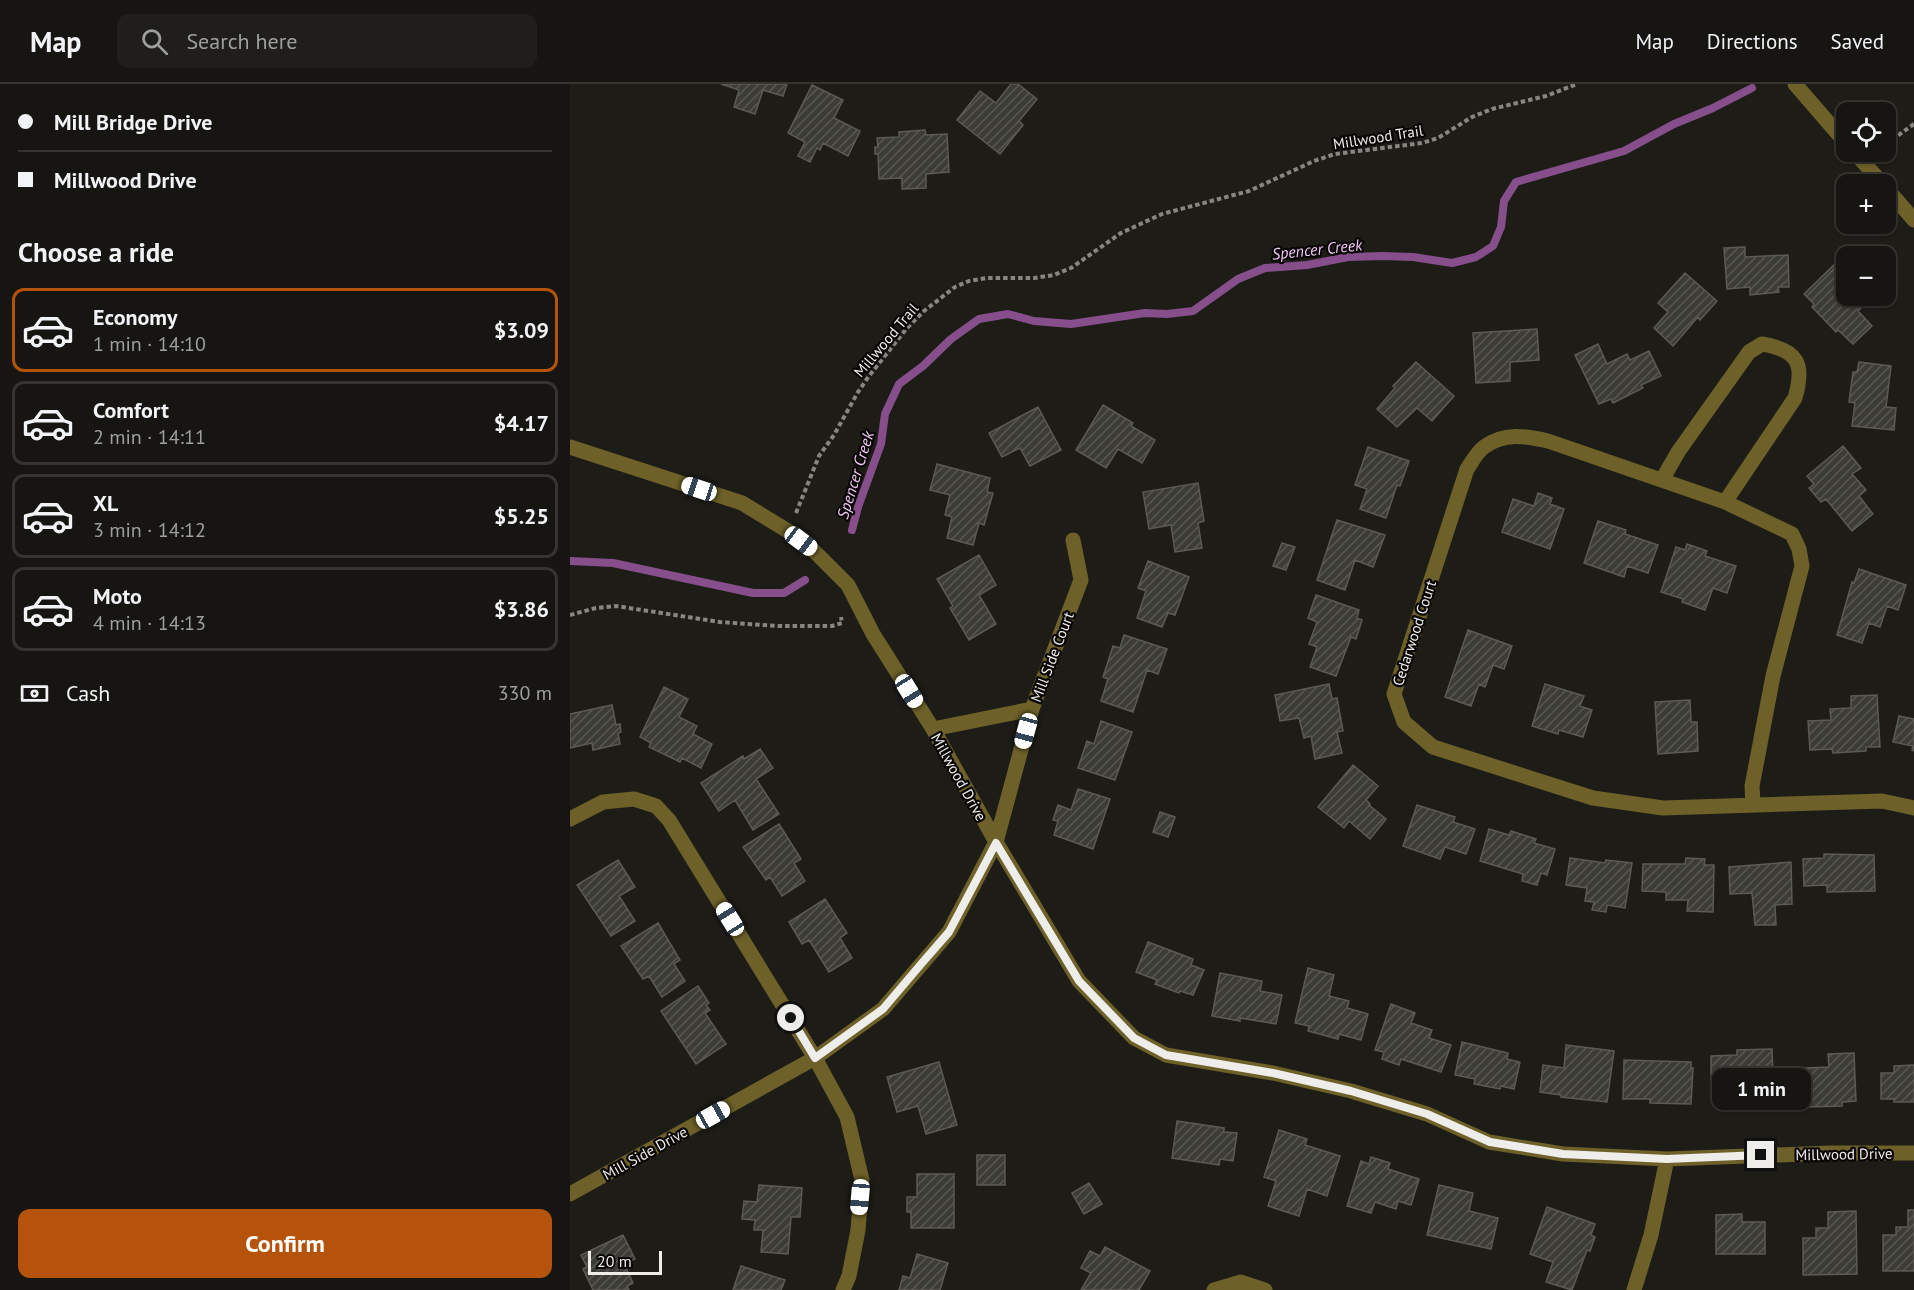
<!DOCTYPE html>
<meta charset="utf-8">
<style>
body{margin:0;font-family:"PT Sans",sans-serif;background:#1f1e1a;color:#f1f3f6;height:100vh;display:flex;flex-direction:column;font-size:22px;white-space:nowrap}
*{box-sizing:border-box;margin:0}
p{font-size:20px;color:#9e9f9f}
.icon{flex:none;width:33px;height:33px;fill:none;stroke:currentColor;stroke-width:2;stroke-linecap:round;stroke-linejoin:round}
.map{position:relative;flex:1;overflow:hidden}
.sheet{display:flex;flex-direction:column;background:#161511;width:570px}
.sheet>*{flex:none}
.banner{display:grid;align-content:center;height:132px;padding:0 18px;background:#161511}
.tools{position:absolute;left:1266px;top:18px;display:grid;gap:12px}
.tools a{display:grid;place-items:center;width:60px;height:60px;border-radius:12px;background:#161511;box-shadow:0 2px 4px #0004,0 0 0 2px #353431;font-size:30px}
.scale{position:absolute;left:18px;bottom:15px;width:74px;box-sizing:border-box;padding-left:6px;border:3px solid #eeedea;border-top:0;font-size:16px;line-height:21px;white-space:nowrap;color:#eeedea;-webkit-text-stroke:4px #070605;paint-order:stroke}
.end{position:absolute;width:27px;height:27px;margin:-14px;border:8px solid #eeedea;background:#111;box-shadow:0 0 0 3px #111}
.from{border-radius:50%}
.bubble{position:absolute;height:42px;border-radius:12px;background:#161511;box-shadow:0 2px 4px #0004,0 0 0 2px #353431;font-size:20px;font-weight:700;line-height:42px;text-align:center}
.car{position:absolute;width:18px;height:36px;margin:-18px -9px;border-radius:8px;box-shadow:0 0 4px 2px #0007;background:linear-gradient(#fff 24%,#345 0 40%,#fff 0 76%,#345 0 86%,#fff 0)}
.banner b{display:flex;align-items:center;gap:21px;height:57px;font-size:22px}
.banner b+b{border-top:2px solid #353431}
.banner i{width:15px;height:15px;background:#f1f3f6}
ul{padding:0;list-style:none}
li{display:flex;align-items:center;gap:18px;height:84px;margin:0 12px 9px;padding:0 6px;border:3px solid #353431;border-radius:12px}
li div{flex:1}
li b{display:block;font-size:22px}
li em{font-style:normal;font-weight:700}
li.on{border-color:#b45309}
li>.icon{width:54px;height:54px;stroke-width:1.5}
h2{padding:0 18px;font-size:27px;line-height:72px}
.pay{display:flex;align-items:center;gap:15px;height:66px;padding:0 18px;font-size:22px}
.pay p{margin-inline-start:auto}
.button{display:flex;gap:12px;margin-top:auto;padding:12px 18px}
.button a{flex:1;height:69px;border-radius:12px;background:#b45309;color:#fff;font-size:24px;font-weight:700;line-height:69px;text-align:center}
header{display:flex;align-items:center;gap:36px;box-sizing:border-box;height:84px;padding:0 30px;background:#161511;border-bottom:2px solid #353431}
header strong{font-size:28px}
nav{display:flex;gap:33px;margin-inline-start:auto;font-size:21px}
.search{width:420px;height:54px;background:#1f1e1a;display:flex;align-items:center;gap:15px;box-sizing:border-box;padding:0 21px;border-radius:12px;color:#9e9f9f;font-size:22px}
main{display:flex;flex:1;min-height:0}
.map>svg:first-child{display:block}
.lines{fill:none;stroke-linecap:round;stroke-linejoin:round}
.stream{stroke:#864f8c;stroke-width:8}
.building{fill:url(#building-hatch);stroke:#5b5a54;stroke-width:1.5}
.path{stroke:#878682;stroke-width:4;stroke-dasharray:4.5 3;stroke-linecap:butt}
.street{stroke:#6d6129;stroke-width:15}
.route{stroke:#eeedea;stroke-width:8}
.labels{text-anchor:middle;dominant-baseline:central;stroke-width:4.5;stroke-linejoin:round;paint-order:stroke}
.street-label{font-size:15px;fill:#eeedea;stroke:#070605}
.water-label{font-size:16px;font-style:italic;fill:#f6c7fa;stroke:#070605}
</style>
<header>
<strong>Map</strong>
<div class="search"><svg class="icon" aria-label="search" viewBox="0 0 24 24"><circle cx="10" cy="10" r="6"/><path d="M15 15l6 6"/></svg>Search here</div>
<nav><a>Map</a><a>Directions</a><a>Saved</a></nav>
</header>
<main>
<section class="sheet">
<div class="banner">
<b><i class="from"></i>Mill Bridge Drive</b>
<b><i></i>Millwood Drive</b>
</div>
<h2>Choose a ride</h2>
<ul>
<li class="on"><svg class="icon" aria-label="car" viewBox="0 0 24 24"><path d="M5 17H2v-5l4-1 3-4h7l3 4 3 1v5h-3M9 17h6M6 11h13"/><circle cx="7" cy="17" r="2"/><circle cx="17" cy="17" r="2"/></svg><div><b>Economy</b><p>1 min · 14:10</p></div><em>$3.09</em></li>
<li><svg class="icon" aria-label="car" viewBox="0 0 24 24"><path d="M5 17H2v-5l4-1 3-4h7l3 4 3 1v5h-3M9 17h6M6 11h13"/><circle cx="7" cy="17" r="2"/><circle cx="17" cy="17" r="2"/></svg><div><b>Comfort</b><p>2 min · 14:11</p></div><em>$4.17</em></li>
<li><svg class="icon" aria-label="car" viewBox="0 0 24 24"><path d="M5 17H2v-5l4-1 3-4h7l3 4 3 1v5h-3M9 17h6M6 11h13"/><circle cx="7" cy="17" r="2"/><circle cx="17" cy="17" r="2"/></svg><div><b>XL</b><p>3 min · 14:12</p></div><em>$5.25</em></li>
<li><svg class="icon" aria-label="car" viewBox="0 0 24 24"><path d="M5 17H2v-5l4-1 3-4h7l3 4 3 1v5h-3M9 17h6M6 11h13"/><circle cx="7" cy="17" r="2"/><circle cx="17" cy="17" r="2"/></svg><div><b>Moto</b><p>4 min · 14:13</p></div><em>$3.86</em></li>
</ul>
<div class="pay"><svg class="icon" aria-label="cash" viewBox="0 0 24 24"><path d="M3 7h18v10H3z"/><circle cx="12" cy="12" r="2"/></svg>Cash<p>330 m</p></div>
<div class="button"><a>Confirm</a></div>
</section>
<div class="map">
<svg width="1344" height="1206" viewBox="0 0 1344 1206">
<defs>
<pattern id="building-hatch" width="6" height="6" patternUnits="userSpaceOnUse" patternTransform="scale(1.5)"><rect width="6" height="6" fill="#3c3b35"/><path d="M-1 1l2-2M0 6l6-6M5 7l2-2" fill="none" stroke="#585852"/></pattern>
</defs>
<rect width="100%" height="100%" fill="#1d1c17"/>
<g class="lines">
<path class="stream" d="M282,446L288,423L311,360L315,330L329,300L353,282L381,255L409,235L438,230L464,237L501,240L575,229L597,230L623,227L668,195L695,184L737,181L778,173L812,172L843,173L882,179L906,173L923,162L931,143L934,117L946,98L1054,67L1104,40L1143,24L1182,4
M0,477L43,479L183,509H214L235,496"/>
</g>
<path class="building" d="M151,0H217L213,12L193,6L185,30L164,23L169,6Z
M441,0H448L467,15L449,37L453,41L430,70L387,36L410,7L426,19Z
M242,1L273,16L264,34L290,47L278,72L253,59L250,66L247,64L240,78L228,72L235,58L218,49Z
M355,46L356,51L377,50L379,88L356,90V104L332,105V94L309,95L308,70H305V63H308L307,54L329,53V48Z
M1175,163V173L1218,171L1219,203H1208L1209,208L1180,211V203L1157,205L1154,164Z
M1270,175L1276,181V212H1289L1296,219L1288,227L1302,242L1283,260L1268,246L1266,248L1242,223L1244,220L1234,210Z
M1115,189L1147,217L1130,236L1128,233L1103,262L1084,244L1098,228L1088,219Z
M967,245L969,276L940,278V297L906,299L903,249Z
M1028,260L1037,280L1057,270L1060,276L1079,267L1091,292L1071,301L1073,304L1043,319L1041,315L1029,320L1005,271Z
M846,278L884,312L862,337L847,324L827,343L807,325L825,304L823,302Z
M1289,278L1321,282L1316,323L1326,324L1324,346L1282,342L1285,319L1279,318L1283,288H1287Z
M533,321L563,339L561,342L585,356L572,379L548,365L536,384L506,366Z
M468,323L491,366L460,382L450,364L432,373L419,349Z
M1273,362L1291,384L1282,390L1296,406L1289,412L1303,430L1282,447L1256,415L1251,418L1239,404L1244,400L1237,392Z
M798,363L839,377L830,402L827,401L816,434L790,425L797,405L785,401Z
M367,380L420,394L417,408L423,409L414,441L409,439L403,461L377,454L382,433L375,431L380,411L360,406Z
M628,399L634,437L628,439L632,464L605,468L601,441L579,445L573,408Z
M968,409L982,414L980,420L994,425L980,465L932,448L943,415L964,422Z
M767,436L815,451L803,483L785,476L775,506L747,496Z
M1028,437L1056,446L1055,450L1088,461L1078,489L1057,482L1054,493L1014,479Z
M712,459L725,463L716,486L703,482Z
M1117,460L1137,467L1135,472L1166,482L1157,509L1143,504L1135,526L1112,518L1113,515L1091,508L1106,463L1115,466Z
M409,471L426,501L409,511L426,540L399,556L380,524L383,522L367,495Z
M578,477L619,493L605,531L598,529L592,543L567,534L576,507L568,504Z
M1289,485L1336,501L1328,526L1317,522L1310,543L1299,539L1292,559L1267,551L1282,498L1284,499Z
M746,511L789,526L787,534L792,536L786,555L781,553L766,592L740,583L747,563L739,560L747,538L738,534Z
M898,546L942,562L934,585L923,581L915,603L909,600L901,622L875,613Z
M554,551L597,565L588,590L577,586L563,628L531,617L538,595L533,593L543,562L550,564Z
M759,600L762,615L767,614L773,647L767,648L772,669L745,675L741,652L734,654L729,634L710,637L705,611Z
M975,600L1014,612L1010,622L1022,626L1013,653L989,646L988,650L962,642Z
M94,603L118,615L109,633L127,642L123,650L142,660L131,684L112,674L110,678L79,663L81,659L70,653Z
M1307,611L1310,663H1296V667L1263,669L1262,665L1240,666L1238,637L1261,636L1260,625L1281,624V612Z
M1120,616L1121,638H1127L1128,667L1088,670L1085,618Z
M42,621L46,641L50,640L51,648L48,649L50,660L23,666L22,659L0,664V630Z
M1329,632L1344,635V667L1342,666L1343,662L1323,658Z
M531,637L562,648L545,696L508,684L517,657L524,660Z
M190,665L203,684L186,695L209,730L183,746L165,716L149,727L131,699L173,672L174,675Z
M783,681L808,702L796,716L800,720L799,721L816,735L800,755L779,737L774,744L748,723Z
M508,705L540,715L523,765L484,751L488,737L483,736L488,721L501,726Z
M847,721L885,733L883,738L905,745L896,770L875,763L870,775L833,762Z
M590,728L605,733L598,753L583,748Z
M209,740L231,775L224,779L235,797L212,812L200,793L196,796L173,763Z
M919,745L939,751L941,747L966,755L964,759L985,765L977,791L971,789L967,801L952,797L953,790L910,777Z
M1254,770L1304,771L1305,807L1257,808V801L1234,802L1233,775L1254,774Z
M1000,774L1035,779L1036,776L1062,779L1055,824L1037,821L1036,828L1022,826L1024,818L1015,817L1017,804L996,801Z
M1116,774L1135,775L1134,781H1144L1143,828L1117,827L1118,816H1096V808L1072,807L1073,780H1115Z
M48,776L65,803L49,812L65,837L41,852L7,801Z
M1221,778L1222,820L1205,821L1206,841H1185L1182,809L1160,810L1159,783Z
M255,815L277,849L270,854L282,874L259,888L239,856L232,860L219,838Z
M88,839L110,876L104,880L115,897L92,913L79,892L73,895L51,862Z
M578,858L623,875L621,881L634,886L623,911L610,907L609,909L585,900L587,896L566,888Z
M738,884L764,891L759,912L779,917L777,924L798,930L791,956L769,950L768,955L738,947L739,942L725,939Z
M650,889L692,897L690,907L712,911L706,940L670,934V937L642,932Z
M128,902L139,919L136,921L140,926L135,929L156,960L126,980L91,927Z
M821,920L845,929L841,939L862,946L859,954L881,961L871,988L831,975L829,981L812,975L814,968L805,966Z
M892,958L938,969L937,975L950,978L944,1005L931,1002L930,1005L904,1000L905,995L885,991Z
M996,961L1044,967L1037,1018L991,1013V1011L970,1008L973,981L994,984Z
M1202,965L1204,1020L1170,1021L1169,999H1141V972L1167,971V966Z
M1284,969L1286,1017L1272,1018V1022L1238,1023V1017H1217L1216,990H1236V984L1259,983L1258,970Z
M1054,976L1121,978V984H1123L1121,1020L1080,1019V1015H1053Z
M369,978L387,1041L356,1050L348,1022L327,1028L317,993Z
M1344,981V1018H1324V1015H1311V989H1324V982Z
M607,1037L654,1044V1048L667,1049L663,1077L650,1075L649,1081L602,1074Z
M709,1046L737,1055L735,1061L770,1072L757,1112L737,1105L729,1132L698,1122L706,1097L694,1093Z
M407,1071H435V1101H407Z
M801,1073L820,1079L818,1085L849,1095L841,1121L828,1117L826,1125L805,1118L801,1129L777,1122L791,1077L799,1080Z
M347,1090H384V1144H341V1128H337V1113H347Z
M519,1099L532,1120L514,1130L502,1109Z
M189,1101L232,1104L230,1133H221L218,1170L191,1168L193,1146H184L185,1136L172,1135L174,1117L187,1118Z
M869,1101L903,1109L899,1127L928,1134L921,1165L857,1151Z
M977,1123L1025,1140L1021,1151L1025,1153L1020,1167L1017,1166L1002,1206L976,1198L983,1178L960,1170Z
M1338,1126H1344V1187H1313V1151H1326V1143H1338Z
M1286,1127L1287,1190L1233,1191V1154H1246V1144H1258V1128Z
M1172,1130V1138H1195V1170H1146V1131Z
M53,1151L65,1175L54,1180L63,1199L57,1202L59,1206H23L13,1185L17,1183L11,1171Z
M535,1163L580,1187L569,1206H511L521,1189L511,1184L520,1167L530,1172Z
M347,1170L378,1179L370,1206H329L333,1192L340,1194Z
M171,1182L215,1196L211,1206H163Z"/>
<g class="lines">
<path class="path" d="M1316,60L1344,40
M226,429L249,372L264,351L288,308L299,292L337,244L354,227L385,203L399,197L417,194H464L484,191L501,184L551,149L592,130L679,107L744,77L765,70L852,59L868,54L902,33L922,25L976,12L1007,0
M0,531L26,524L46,522L150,538L208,542H262L272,539L271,533"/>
<path class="street" d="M1225,0L1276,59
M1284,68L1313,100
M1316,104L1344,136
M0,363L172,419L218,447L245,468L278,501L303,550L363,645L426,758L509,897L564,954L596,971L703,989L781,1007L857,1030L919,1058L993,1070L1097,1075L1261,1069H1344
M1092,396L1108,368L1179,268L1192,260C1228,266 1235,280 1225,314L1155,418
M363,645L462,625
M1183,720L1182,702L1203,592L1232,482L1229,465L1222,450L1155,418L978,357C956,352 934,348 914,363C907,368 902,378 897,385L824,610L834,638L863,663L1023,714L1093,724L1312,717L1344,724
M0,735L33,718L64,715L86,722L99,736L245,974L277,1033L292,1096L288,1146L279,1192L273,1206
M0,1110L245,974L313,925L379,848L426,758L462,625L511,496L503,456
M644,1206L671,1198L695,1206
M1064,1206L1081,1151L1097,1075"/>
</g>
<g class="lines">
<path class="route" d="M221,934L245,974L313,925L352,879L379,848L426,759L509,897L564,954L596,971L703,989L781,1007L857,1030L920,1058L993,1070L1035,1072L1097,1075L1191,1071"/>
</g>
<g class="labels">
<g class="street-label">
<text transform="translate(808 53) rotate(-9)">Millwood Trail</text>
<text transform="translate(316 256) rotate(-50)">Millwood Trail</text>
<text transform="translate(844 549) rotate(-72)">Cedarwood Court</text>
<text transform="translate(482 573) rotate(-69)">Mill Side Court</text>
<text transform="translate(389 693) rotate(61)">Millwood Drive</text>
<text transform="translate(75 1069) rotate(-29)">Mill Side Drive</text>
<text transform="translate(1274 1070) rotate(-1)">Millwood Drive</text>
</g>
<g class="water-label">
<text transform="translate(747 165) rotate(-6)">Spencer Creek</text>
<text transform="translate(285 391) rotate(-73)">Spencer Creek</text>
</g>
</g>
</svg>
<div class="tools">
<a><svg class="icon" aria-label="locate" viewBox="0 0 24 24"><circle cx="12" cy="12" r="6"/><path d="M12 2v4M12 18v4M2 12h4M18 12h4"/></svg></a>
<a>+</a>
<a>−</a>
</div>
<div class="scale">20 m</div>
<i class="end from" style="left:221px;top:934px"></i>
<i class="end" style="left:1191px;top:1071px"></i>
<div class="bubble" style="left:1142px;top:984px;width:99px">1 min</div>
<i class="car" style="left:129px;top:405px;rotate:288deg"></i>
<i class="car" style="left:231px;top:457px;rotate:127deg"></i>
<i class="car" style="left:339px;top:607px;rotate:148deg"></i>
<i class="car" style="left:456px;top:647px;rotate:195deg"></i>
<i class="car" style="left:160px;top:835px;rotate:328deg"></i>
<i class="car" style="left:143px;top:1031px;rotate:61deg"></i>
<i class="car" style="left:290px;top:1113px;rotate:185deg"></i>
</div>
</main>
